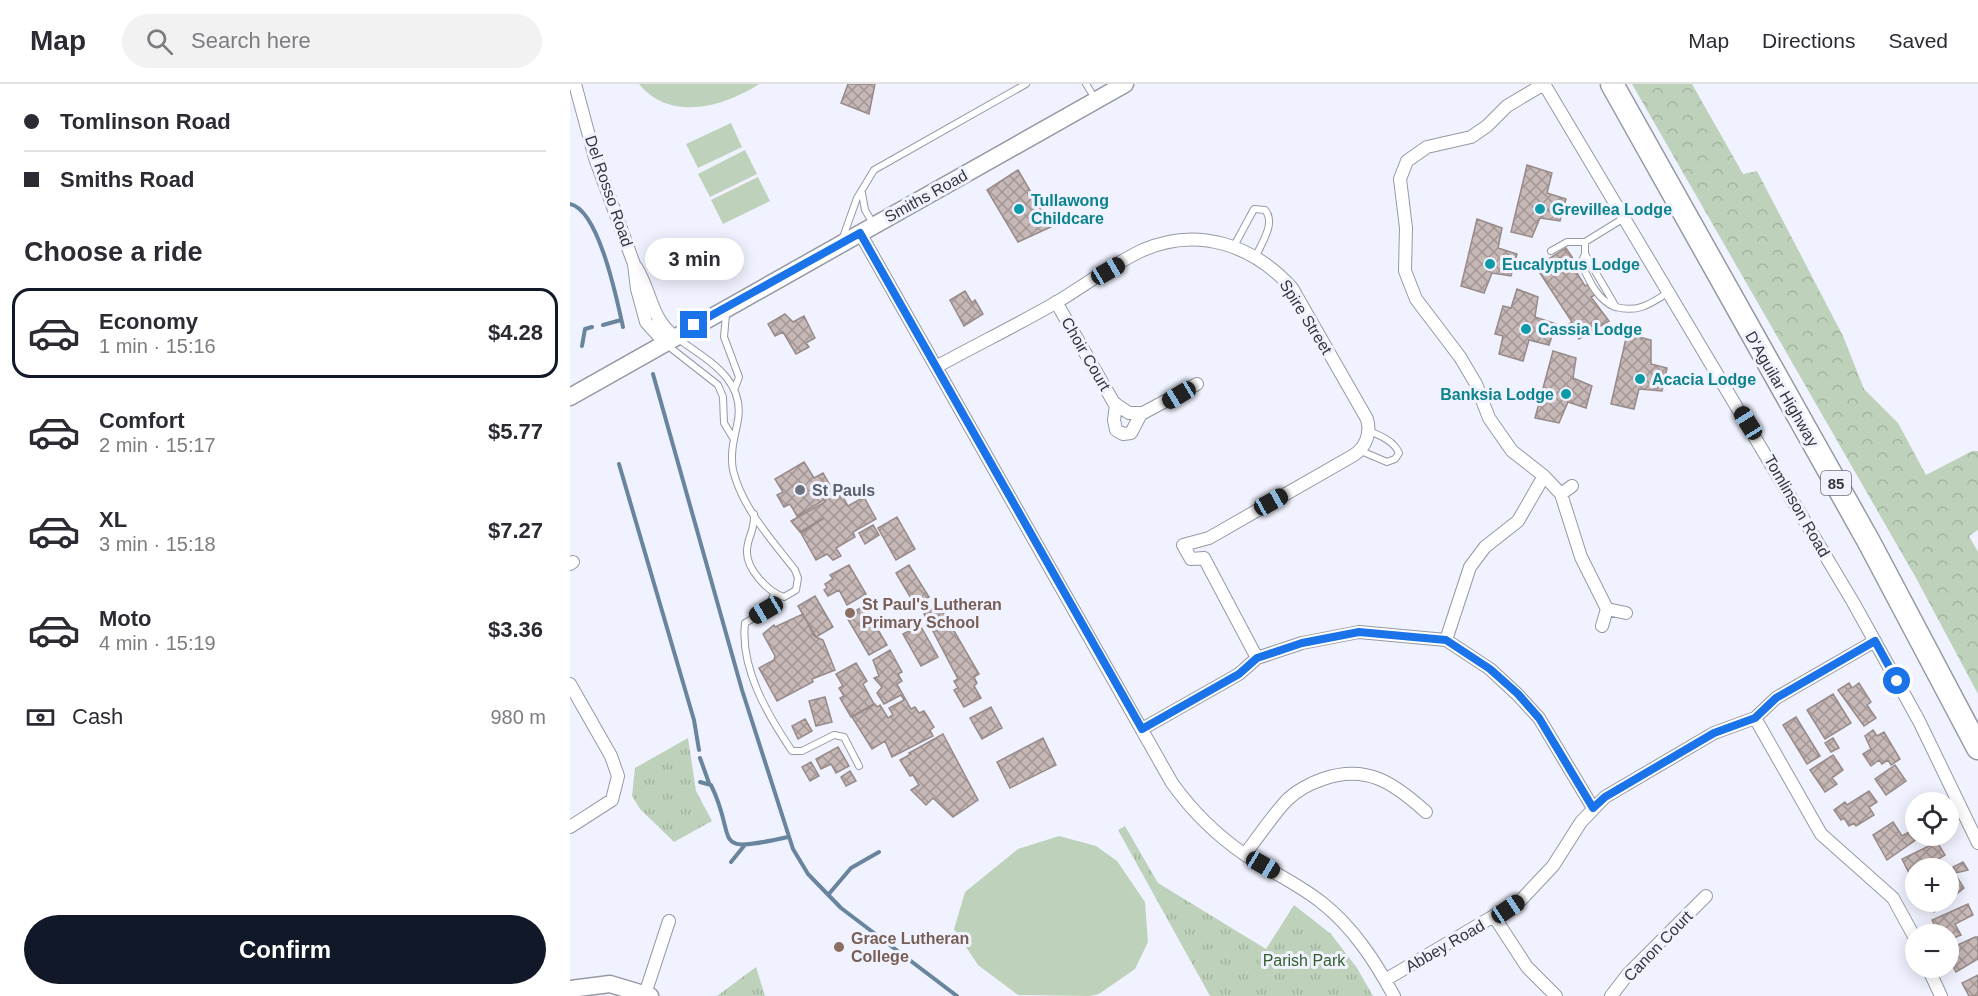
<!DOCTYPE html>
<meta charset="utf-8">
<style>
body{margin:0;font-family:Helvetica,sans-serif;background:#f2f2f3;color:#2b2b33;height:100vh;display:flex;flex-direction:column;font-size:22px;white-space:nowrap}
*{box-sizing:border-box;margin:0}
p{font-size:20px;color:#7c7c81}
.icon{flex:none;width:33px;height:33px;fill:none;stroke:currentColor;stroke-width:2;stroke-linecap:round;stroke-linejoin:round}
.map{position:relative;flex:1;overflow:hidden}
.details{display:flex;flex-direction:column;background:#fff;width:570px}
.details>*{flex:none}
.guide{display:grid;align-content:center;height:132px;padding:0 24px;background:#fff}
.buttons{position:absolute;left:1335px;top:708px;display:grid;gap:12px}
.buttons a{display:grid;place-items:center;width:54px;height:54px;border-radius:50%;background:#fff;box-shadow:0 3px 15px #0003;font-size:30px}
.end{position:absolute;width:27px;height:27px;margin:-14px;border:8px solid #1a73e8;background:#fff;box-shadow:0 0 0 3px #fff}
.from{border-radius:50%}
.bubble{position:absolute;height:42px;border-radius:21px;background:#fff;box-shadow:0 3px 15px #0003;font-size:20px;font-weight:800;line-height:42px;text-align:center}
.car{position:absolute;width:18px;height:36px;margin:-18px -9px;border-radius:8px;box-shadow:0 0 4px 2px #0007;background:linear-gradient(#222 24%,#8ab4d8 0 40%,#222 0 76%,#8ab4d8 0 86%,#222 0)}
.guide b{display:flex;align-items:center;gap:21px;height:57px;font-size:22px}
.guide b+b{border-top:2px solid #e1e1e2}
.guide i{width:15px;height:15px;background:#2b2b33}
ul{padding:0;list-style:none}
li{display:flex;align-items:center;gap:18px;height:90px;margin:0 12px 9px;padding:0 12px;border:3px solid transparent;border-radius:18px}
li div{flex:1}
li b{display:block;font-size:22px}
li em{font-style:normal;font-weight:800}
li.active{border-color:#111827}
li>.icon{width:54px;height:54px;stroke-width:1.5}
h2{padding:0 24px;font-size:27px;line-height:72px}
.pay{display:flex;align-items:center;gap:15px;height:66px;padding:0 24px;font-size:22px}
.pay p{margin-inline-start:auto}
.button{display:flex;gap:12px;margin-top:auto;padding:12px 24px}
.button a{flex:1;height:69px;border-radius:36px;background:#111827;color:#fff;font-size:24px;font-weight:800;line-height:69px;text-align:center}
header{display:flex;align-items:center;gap:36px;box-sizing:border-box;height:84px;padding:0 30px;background:#fff;border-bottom:2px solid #e1e1e2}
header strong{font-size:28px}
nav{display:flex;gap:33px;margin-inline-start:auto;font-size:21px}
.search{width:420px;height:54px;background:#f2f2f3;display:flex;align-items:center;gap:15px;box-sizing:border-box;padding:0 21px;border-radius:33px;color:#7c7c81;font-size:22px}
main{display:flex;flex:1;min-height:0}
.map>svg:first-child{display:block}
.grass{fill:#bed1ba}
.forest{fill:url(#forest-crowns)}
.park{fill:url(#park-tufts)}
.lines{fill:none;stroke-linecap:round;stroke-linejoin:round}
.stream{stroke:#68859d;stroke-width:4}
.building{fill:url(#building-cross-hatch);stroke:#978a88;stroke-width:1.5}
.lane-casing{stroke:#9599a3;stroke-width:8}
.street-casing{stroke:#9599a3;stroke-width:14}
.secondary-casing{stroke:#9599a3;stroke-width:19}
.highway-casing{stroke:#9599a3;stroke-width:25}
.lane{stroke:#fff;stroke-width:6}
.street{stroke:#fff;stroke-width:12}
.secondary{stroke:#fff;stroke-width:16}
.highway{stroke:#fff;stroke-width:22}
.route{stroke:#1a73e8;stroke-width:8}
.culture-dot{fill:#0f9aa8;stroke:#f0f3ff;stroke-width:2}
.worship-dot{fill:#6b7280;stroke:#f0f3ff;stroke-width:2}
.education-dot{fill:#8d6e63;stroke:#f0f3ff;stroke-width:2}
.labels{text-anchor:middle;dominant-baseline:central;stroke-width:6;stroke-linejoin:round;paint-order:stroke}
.shield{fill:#f0f3ff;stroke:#6e6f76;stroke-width:1.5}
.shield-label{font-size:15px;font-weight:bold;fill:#36373b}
.street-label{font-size:16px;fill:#36373b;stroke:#f0f3ff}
.culture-label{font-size:16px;font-weight:bold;fill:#0d838f;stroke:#f0f3ff;text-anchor:start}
.worship-label{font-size:16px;font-weight:bold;fill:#5b616d;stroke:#f0f3ff;text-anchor:start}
.education-label{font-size:16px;font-weight:bold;fill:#785e54;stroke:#f0f3ff;text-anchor:start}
.park-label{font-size:16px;fill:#335f2b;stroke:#f0f3ff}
</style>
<header>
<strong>Map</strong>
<div class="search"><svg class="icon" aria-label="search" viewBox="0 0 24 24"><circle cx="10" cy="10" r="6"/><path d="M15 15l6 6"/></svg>Search here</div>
<nav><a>Map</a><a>Directions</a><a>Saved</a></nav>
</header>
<main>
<section class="details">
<div class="guide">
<b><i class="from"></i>Tomlinson Road</b>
<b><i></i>Smiths Road</b>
</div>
<h2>Choose a ride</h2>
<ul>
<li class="active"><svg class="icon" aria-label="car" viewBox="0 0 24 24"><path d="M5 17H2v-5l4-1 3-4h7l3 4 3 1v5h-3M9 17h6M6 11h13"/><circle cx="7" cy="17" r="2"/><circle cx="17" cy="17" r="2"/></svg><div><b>Economy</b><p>1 min · 15:16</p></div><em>$4.28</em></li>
<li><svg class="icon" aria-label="car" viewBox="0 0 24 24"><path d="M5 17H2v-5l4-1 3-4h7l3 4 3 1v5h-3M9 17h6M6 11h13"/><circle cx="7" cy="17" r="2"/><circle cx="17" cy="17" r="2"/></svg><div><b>Comfort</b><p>2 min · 15:17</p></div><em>$5.77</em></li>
<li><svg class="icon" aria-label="car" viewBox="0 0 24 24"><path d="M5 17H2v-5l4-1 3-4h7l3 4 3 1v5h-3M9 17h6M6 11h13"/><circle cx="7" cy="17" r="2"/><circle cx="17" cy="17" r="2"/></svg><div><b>XL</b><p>3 min · 15:18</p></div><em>$7.27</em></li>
<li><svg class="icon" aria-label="car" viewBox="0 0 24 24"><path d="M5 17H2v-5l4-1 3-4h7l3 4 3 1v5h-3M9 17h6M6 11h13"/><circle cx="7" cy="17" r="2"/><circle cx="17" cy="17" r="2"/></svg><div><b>Moto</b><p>4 min · 15:19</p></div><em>$3.36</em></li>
</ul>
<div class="pay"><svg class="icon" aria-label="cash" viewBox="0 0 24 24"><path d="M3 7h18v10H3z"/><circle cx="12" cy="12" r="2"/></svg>Cash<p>980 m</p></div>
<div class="button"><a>Confirm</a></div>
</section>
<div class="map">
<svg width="1408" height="912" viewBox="0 0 1408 912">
<defs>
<pattern id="forest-crowns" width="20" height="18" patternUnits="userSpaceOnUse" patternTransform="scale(1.5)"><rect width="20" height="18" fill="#bed1ba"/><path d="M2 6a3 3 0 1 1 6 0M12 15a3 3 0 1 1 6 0" fill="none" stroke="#a4b4a1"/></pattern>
<pattern id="park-tufts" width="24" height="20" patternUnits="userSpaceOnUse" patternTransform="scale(1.5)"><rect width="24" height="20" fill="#bed1ba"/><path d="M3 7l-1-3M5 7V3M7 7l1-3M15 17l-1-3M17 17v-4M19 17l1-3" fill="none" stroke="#a4b4a1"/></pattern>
<pattern id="building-cross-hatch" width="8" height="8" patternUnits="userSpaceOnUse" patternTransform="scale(1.5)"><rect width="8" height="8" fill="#c6b8b6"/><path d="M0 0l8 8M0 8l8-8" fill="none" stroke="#a29695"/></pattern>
</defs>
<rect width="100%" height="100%" fill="#f0f3ff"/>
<path class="grass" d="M69,0H189C154,23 100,38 69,0Z
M161,39L172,63L128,84L116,60Z
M175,66L187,90L140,113L128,90Z
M188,93L200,117L153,140L141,116Z
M489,752L526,762L547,777L575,818L578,858L565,885L529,910L520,912L448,911L408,881L384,845L395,808L448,765Z"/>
<path class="forest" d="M1062,0H1122L1173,90L1187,87L1273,252L1294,305L1328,339L1356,391L1402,367H1408V446L1399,452L1408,468V610L1346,494Z"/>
<path class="park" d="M118,654L126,707L142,737L104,758L70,725L62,712L65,684Z
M555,742L588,799L696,865L724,821L761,850L787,884L803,912H640L548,746Z
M186,883L195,912H147Z"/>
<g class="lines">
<path class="stream" d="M0,120C29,126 47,216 53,243
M33,241L51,236
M12,262L15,245L22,243
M83,290L172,606L223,765L238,790L271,824L387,912
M49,380L124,636L129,666
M130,674L139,699
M130,698L141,701C169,758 137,771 218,753
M161,778L174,762
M258,811L281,784L309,768"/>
</g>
<path class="building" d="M278,0H305L299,30L271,19Z
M957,81L982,89L977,109L996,115L990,137L970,134L962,153L941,148Z
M448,86L481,143L448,158L417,106Z
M907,135L932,144L928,164L947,170L941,192L922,189L914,209L891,202Z
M996,164L1006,179L1002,181L1015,202L1018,200L1025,211L1021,213L1039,237L1009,255L999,240L1002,238L966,183Z
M947,205L968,213L965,233L986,240L979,261L959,256L953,277L929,270L933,252L925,250L933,222L941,224Z
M395,207L402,219L405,216L413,230L394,242L380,216Z
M215,230L223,238L234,232L245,254L236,259L239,263L226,270L213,248L205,252L198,240Z
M1057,250L1081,256V280L1097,284L1092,307L1069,305L1064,325L1041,320Z
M983,267L1006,274L1003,294L1022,302L1016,324L998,318L989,339L965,334Z
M234,378L244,394L253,389L261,403L250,409L254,416L227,432L220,420L214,423L207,411L213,408L205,395Z
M266,400L278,422L294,413L306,435L283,448L285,453L266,464L271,472L263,476L257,470L246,476L231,449L254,434L230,448L221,437L255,418L250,409Z
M327,433L345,465L326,476L308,444Z
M303,441L309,451L295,460L289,449Z
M279,481L296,510L277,521L269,506L258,512L254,506L257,504L255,500L263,495L260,491Z
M339,481L359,513L345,521L326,489Z
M245,512L263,543L246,553L228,522Z
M369,521L409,590L404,593L407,599L404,602L411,614L394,623L384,606L388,604L384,597L388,595L354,530Z
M294,522L317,561L299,571L276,532Z
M233,530L244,552L253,556L265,586L242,595L243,598L207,617L189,584L204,576L205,572L193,550L204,541L205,543Z
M350,541L368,573L351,582L333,550Z
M320,566L332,588L328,590L332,597L327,600L341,625L345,623L349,629L354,627L364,643L360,646L363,652L322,673L315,657L302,665L282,633L305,620L307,623L310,621L318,634L323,631L319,624L334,616L331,611L314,620L307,609L312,603L304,594L309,592L303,576Z
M286,579L297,597L293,600L304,620L281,633L270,614L274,612L269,604L273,602L266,590Z
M1279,599L1282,604L1289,599L1301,618L1297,621L1306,634L1294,642L1268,606Z
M1263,610L1281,639L1255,655L1237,626Z
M255,613L262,638L246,642L239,617Z
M421,623L432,644L412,655L400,634Z
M1226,633L1250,672L1237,680L1213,641Z
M235,635L242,647L228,655L222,642Z
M1303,646L1307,652L1314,648L1330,675L1321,681L1318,676L1312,680L1309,676L1301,682L1293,670L1301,665L1295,652Z
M373,650L408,716L383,733L363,714L356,721L341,706L349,701L343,691L340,692L330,676L341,670L339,669Z
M473,654L486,681L440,704L427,678Z
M1263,654L1269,664L1261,668L1255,659Z
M268,663L279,682L266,689L261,680L251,685L246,675Z
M1263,671L1273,686L1262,694L1267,700L1255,708L1240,686Z
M241,678L249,692L240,697L232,683Z
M1325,681L1336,697L1316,711L1305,695Z
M280,687L286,697L276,702L271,693Z
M1299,707L1307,718L1299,723L1304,731L1286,742L1284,739L1279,742L1274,734L1271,736L1264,726L1275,718L1277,721Z
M1323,738L1332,752L1341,747L1347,755L1317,776L1303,751Z
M1367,758L1375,771L1365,777L1368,782L1363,784L1358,781L1346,784V793L1342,795L1332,775Z
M1393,778L1398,786L1386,789L1383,783Z
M1382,785L1394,804L1378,817V787Z
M1358,818H1378L1364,828Z
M1398,820L1403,831L1385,840L1391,851L1378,856V850H1374L1372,846L1368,848L1362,836Z
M1405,853H1408V875L1386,888L1378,873L1381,871L1379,865Z
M1408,891V912H1399L1392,899Z"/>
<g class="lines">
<g class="lane-casing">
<path id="lane" d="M516,0L526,16
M292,109L295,126L304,141
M272,156L287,114L304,86L456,0
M1015,158V170L1046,223C1068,229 1080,220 1099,208
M664,162L684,125L695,126C706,139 692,158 686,172
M981,167L997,158H1015L1054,134
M1015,170L1011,179C1019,196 1027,216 1045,223
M156,230L154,253L169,293L165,304
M107,254C137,276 178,296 167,341C164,355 160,370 163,386C172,424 202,456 225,486L228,494L226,506L214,513C198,508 176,485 177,467C177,453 185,448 184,430
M97,261L148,301L153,313L154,339L163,354
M791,367L817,378L825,375L829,369C824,357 811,352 799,347
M204,510L197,526L175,539C170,584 197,630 222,667H232L264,651L274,653L289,682"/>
</g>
<g class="street-casing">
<path id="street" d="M5,0L25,74L64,180L67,205L76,238L94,258
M974,0L1283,518L1349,637L1408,759
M974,0L937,22L917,42L901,53L857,63L837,77L830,95L836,144L835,187L846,215L890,273L906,300L919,334L942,367L974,392L991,410L1002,402
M290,149L602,699C622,727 645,750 674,770C699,787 727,799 751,818C783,843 805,877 824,912
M66,183C82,209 80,233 104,252
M486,218L544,319L559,329H573L627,300
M366,283C406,261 447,241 487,218C515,201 543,180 573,166C628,142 683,161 722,204L797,335C801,349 796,363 784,371L639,454L613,461L621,475L634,474L687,574
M546,320L544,336L546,346L553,350L561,349L571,330
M991,410L1011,473L1037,525L1056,529
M0,480L3,478
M1032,542L1037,525
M876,556L900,483L915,463L948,437L974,392
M0,600L41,672L48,692L42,716L0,743
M1185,634L1251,750L1323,814L1346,856
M572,645L669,590L687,574L732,559L789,548L876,556L920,585L948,611L969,634L1023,724
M675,770C689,752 702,732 717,716C726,707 741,699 753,695C797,680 824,699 856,728
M925,834L957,883L986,912
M1358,884L1371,912
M815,896L951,816L983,782L1011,738L1035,713L1144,649L1185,634L1206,614L1305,557
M75,910L99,837
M1041,912L1058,890L1136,812"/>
</g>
<g class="secondary-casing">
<path id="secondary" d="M0,313L555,0
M0,905L40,900L80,912"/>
</g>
<g class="highway-casing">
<path id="highway" d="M1042,0L1299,458L1408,664"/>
</g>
<use href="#lane" class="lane"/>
<use href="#street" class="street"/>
<use href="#secondary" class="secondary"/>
<use href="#highway" class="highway"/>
</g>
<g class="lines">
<path class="route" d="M124,241L290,149L572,645L669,590L687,574L732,559L789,548L876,556L920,585L948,610L969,634L1023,724L1035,713L1144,649L1185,634L1206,614L1305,557L1327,597"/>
</g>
<g class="culture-dot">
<circle cx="449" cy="125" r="6"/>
<circle cx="970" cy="125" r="6"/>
<circle cx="920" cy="180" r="6"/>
<circle cx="956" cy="245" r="6"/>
<circle cx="1070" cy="295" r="6"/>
<circle cx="996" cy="310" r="6"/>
</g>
<circle class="worship-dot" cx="230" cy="406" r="6"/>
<g class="education-dot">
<circle cx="280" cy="529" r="6"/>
<circle cx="269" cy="863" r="6"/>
</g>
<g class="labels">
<rect class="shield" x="1251" y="387" width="30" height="24" rx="4.5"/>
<g class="shield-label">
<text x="1266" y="399">85</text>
</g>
<g class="street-label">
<text transform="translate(39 107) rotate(71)">Del Rosso Road</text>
<text transform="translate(356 112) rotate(-29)">Smiths Road</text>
<text transform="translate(736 233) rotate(58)">Spire Street</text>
<text transform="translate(516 270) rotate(60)">Choir Court</text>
<text transform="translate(1212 305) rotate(60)">D'Aguilar Highway</text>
<text transform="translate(1227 422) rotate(60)">Tomlinson Road</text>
<text transform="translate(875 862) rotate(-30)">Abbey Road</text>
<text transform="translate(1088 862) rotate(-46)">Canon Court</text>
</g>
<g class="culture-label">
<text x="461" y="116">Tullawong<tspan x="461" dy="18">Childcare</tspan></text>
<text x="982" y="125">Grevillea Lodge</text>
<text x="932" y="180">Eucalyptus Lodge</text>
<text x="968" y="245">Cassia Lodge</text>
<text x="1082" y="295">Acacia Lodge</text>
<text x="984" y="310" text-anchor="end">Banksia Lodge</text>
</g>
<g class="worship-label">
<text x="242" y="406">St Pauls</text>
</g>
<g class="education-label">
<text x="292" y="520">St Paul's Lutheran<tspan x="292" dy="18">Primary School</tspan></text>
<text x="281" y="854">Grace Lutheran<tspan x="281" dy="18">College</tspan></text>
</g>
<g class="park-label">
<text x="734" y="876">Parish Park</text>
</g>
</g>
</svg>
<div class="buttons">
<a><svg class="icon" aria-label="locate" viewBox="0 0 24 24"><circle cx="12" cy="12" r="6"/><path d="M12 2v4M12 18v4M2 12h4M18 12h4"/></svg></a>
<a>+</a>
<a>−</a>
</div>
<i class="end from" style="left:1327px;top:597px"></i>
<i class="end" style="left:124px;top:241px"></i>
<div class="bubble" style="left:75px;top:154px;width:99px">3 min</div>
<i class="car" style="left:538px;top:187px;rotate:60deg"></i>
<i class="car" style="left:609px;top:311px;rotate:239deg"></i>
<i class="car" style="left:1178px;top:339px;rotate:328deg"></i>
<i class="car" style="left:701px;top:418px;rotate:61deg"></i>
<i class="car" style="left:196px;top:526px;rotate:240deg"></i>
<i class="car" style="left:693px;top:781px;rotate:120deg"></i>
<i class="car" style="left:938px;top:825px;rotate:56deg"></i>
</div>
</main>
